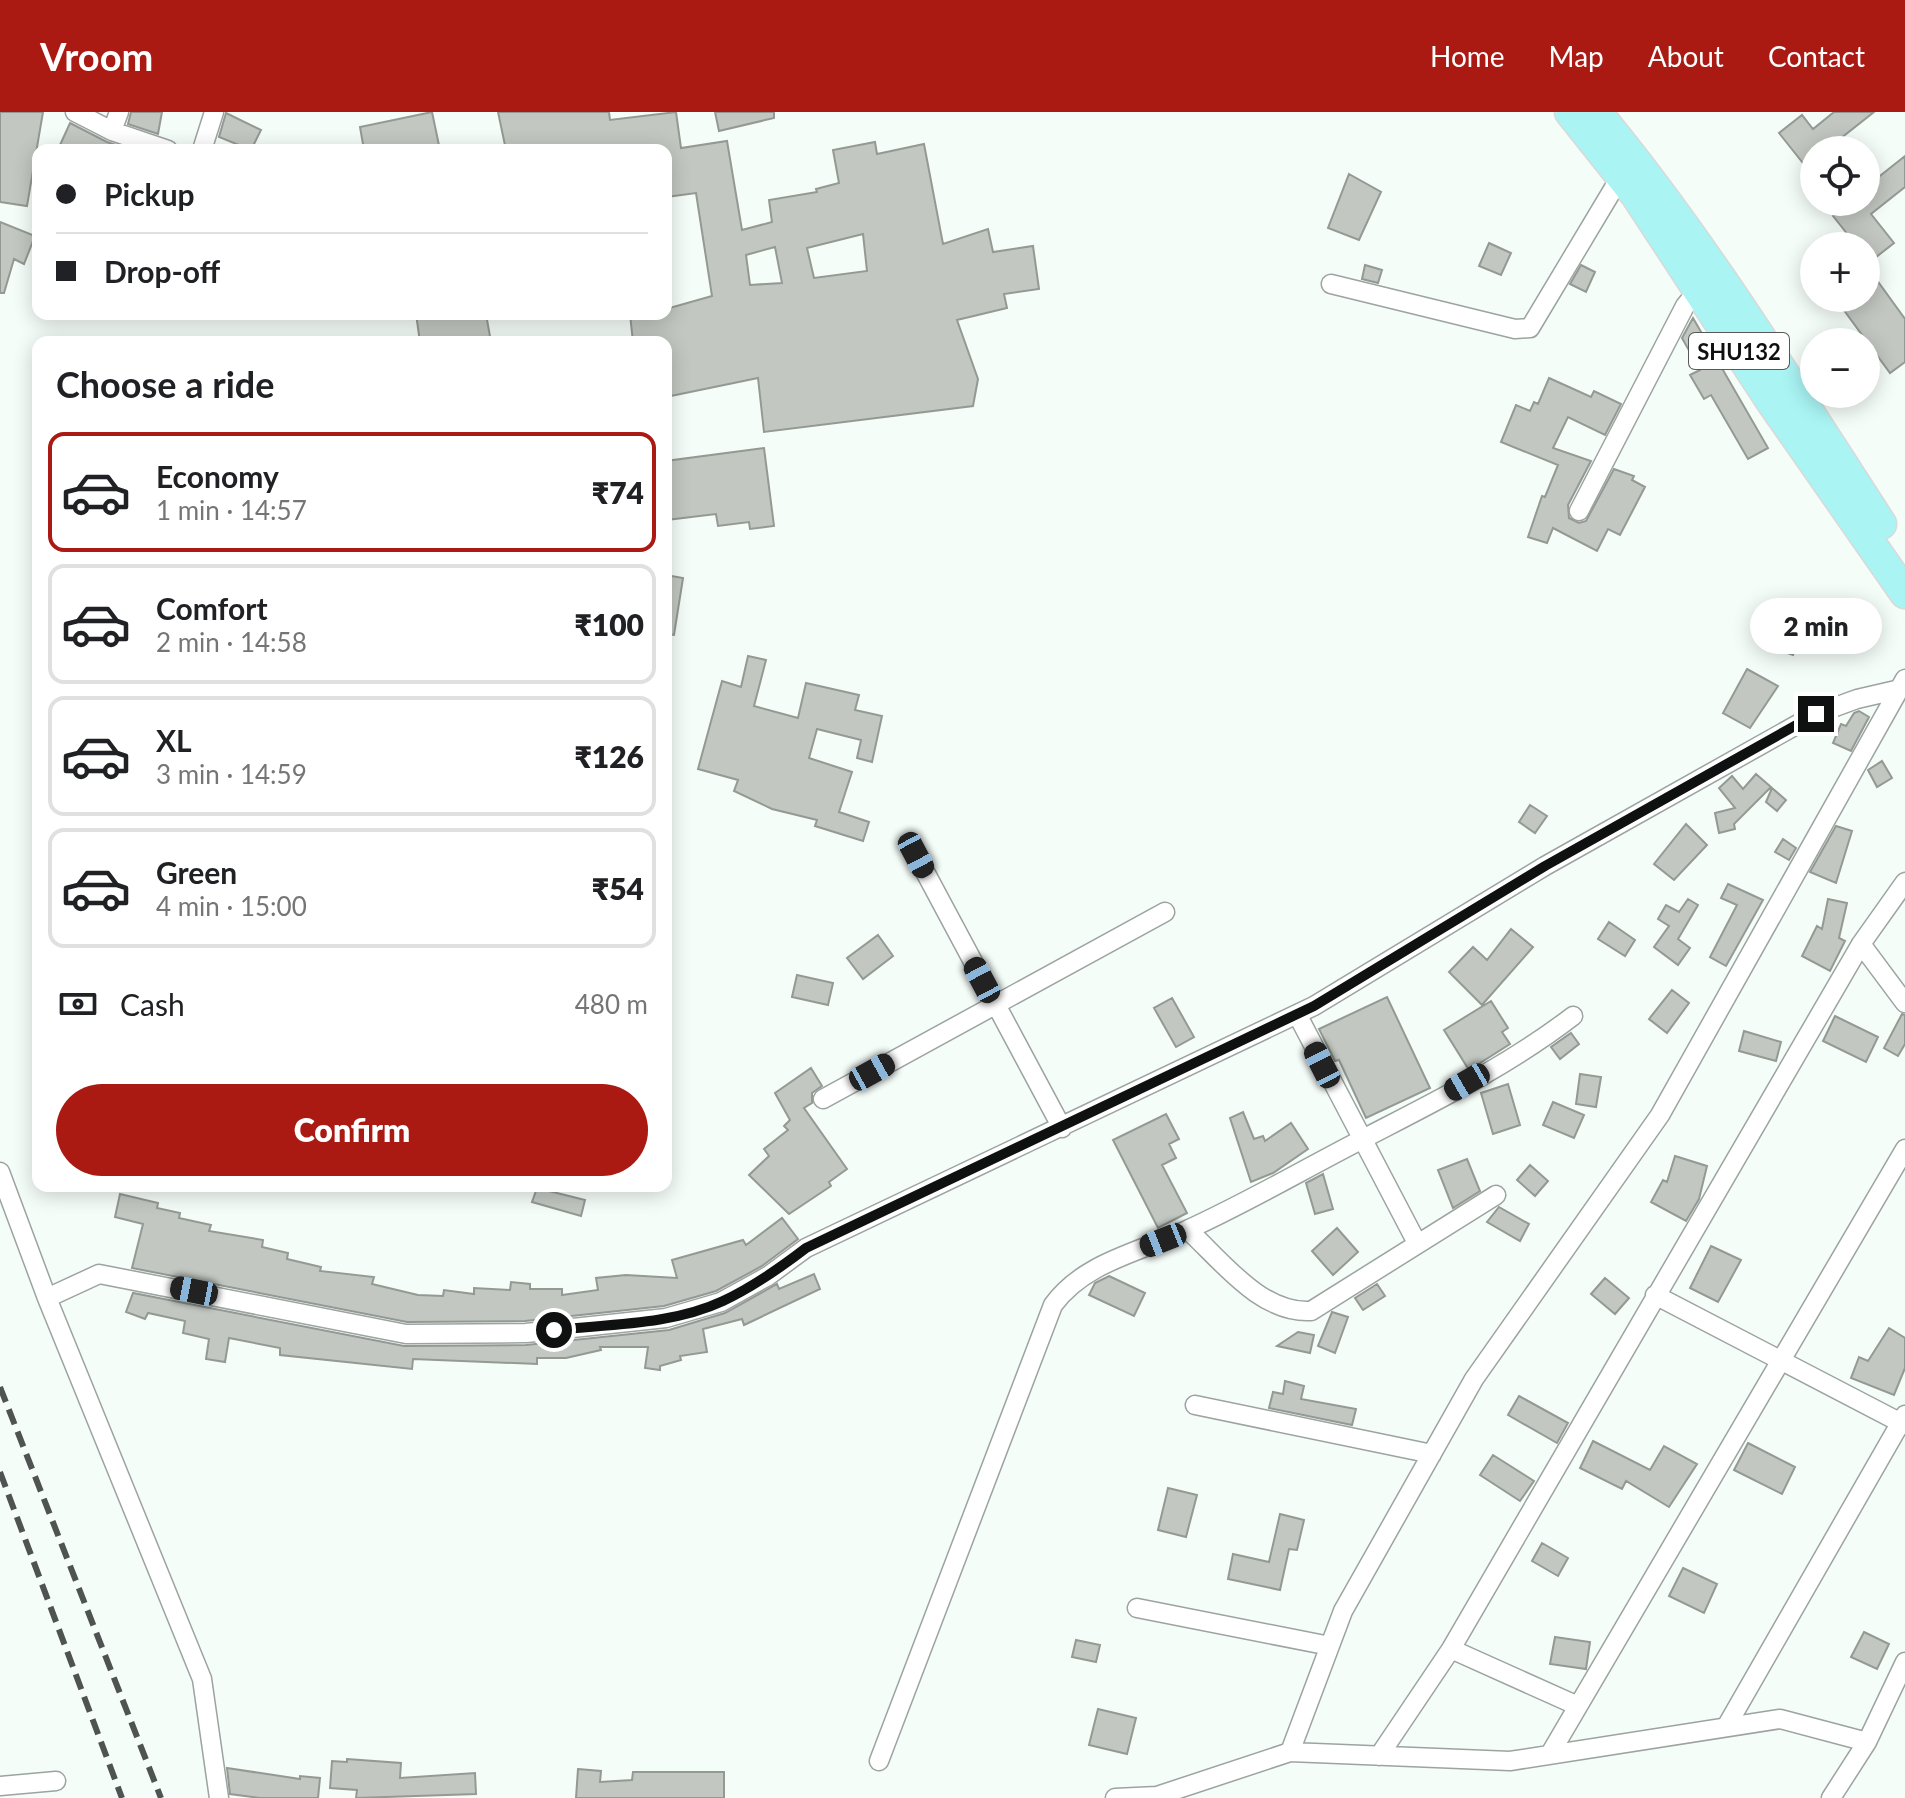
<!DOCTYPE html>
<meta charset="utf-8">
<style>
body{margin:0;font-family:Lato,sans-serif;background:#f2f2f2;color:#202124;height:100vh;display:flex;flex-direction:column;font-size:30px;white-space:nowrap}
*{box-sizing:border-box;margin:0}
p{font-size:26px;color:#757577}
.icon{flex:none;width:44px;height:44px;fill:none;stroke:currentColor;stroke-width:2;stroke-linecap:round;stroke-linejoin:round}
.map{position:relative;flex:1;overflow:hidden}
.drawer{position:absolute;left:32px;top:224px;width:640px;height:856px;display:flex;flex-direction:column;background:#fff;border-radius:16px;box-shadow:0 4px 20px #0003}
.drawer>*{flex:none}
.guide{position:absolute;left:32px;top:32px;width:640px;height:176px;border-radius:16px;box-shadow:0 4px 20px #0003;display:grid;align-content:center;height:176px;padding:0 24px;background:#fff}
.tools{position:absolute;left:1800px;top:24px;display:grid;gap:16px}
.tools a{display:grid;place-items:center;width:80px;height:80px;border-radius:50%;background:#fff;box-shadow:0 4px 20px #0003;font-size:40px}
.end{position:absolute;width:36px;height:36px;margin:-18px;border:10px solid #0f1110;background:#fff;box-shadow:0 0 0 4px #fff}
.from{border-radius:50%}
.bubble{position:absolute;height:56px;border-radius:28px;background:#fff;box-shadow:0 4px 20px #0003;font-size:26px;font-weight:800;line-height:56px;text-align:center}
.car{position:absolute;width:24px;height:48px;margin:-24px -12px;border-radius:10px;box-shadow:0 0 6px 2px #0007;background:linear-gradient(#222 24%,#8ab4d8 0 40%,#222 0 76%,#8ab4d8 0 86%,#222 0)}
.guide b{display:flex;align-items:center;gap:28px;height:76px;font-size:30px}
.guide b+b{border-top:2px solid #e0e0e0}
.guide i{width:20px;height:20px;background:#202124}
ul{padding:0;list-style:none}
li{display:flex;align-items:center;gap:24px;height:120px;margin:0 16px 12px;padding:0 8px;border:4px solid #e0e0e0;border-radius:16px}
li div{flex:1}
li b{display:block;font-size:30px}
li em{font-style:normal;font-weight:800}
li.active{border-color:#aa1912}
li>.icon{width:72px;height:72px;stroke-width:1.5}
h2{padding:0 24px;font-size:36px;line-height:96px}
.pay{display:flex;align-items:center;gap:20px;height:88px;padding:0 24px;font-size:30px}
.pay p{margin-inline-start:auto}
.cta{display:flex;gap:16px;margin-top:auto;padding:16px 24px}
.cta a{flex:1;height:92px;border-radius:48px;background:#aa1912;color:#fff;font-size:32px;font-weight:800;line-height:92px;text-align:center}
header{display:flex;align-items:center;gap:48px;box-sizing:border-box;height:112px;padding:0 40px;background:#aa1912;color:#fff}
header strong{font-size:38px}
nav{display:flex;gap:44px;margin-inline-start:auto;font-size:28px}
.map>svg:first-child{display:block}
.building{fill:#c2c7c1;stroke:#949993;stroke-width:2;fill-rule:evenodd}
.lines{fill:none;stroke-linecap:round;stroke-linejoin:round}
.street-casing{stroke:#9ca3a0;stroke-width:21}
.primary-casing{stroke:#d9d9d9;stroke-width:33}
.street{stroke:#fff;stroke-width:18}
.primary{stroke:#aaf4f4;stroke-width:30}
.rail{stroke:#4f5351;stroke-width:6;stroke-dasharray:16 8;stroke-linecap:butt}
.route{stroke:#0f1110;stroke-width:10}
.labels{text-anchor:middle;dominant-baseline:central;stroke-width:7;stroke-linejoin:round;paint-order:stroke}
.shield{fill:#fff;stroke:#575858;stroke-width:2}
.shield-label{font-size:22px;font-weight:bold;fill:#0f1110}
</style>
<header>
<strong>Vroom</strong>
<nav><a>Home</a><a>Map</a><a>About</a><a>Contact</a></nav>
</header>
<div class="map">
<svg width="1905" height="1686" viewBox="0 0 1905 1686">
<rect width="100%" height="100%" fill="#f5fdf9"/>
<path class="building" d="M0,0H43L27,94L0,90Z
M131,0H162L158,22L128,12Z
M432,0L440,38H364L360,15Z
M498,0H609L610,8L676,0L681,36L727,29L742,118L772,110L769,88L817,80L816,77L839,71L833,38L875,30L877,42L924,32L943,132L988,117L993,140L1033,134L1039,177L1004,182L1007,196L957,208L978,267L973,294L764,320L758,266L666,285V230H633L630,202H666V197L712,184L696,81L666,85V38H506ZM863,122L867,159L814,166L807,136ZM775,135L782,171L750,173L746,143Z
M715,0H774V6L719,19Z
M1834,0H1874L1826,38H1814V65L1779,21L1802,3L1813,17Z
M226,1L261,18L251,38L219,25Z
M70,11L107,30L131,38H72L60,33Z
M1905,44V75L1871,102L1894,131L1866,153L1905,207V250L1890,261L1835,186H1866V134H1857L1833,104L1838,100L1830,90H1866V75Z
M1349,62L1381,80L1359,128L1328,116Z
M0,110L35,124L24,152L14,147L4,181H0Z
M1489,131L1511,141L1501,163L1479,154Z
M1365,153L1382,158L1378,171L1362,167Z
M1581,153L1595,160L1586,180L1570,172Z
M416,202H486L491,230H420Z
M1693,206L1768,336L1748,347L1711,283L1704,287L1690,263L1700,258L1682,226Z
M1549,266L1591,285L1594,279L1621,292L1605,323L1568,305L1553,336L1591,349L1568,393L1569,406L1579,411L1586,409L1614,357L1634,364L1632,368L1645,375L1620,423L1608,417L1597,439L1553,416L1547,431L1528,425L1542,384L1545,385L1558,353L1501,330L1516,293L1530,299L1534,290L1538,292Z
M764,336L774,414L750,417L749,410L718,414L716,402L666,408V349Z
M666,463L683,466L674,523L666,522Z
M1782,494L1807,502L1793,543L1768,534Z
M748,544L766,548L754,594L798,606L806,571L859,583L855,598L882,604L872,650L857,646L861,628L817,617L809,646L852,660L839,700L869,710L863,729L815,714L817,708L772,697L734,679L738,668L698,657L722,569L741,575Z
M1747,557L1778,574L1750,616L1723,601Z
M1859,599L1869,605L1851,639L1833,631L1841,612L1846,614L1854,601Z
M1882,649L1892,666L1877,675L1868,658Z
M1756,662L1771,675L1734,712L1735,717L1719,721L1715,701L1735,696L1719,676L1732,664L1743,677Z
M1772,676L1786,688L1777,699L1766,690Z
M1530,693L1547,704L1535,721L1519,710Z
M1686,712L1707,733L1674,768L1654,752Z
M1836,714L1852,719L1836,771L1810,760Z
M1783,727L1796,736L1789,748L1775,740Z
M1728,772L1763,788L1726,854L1710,845L1737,793L1721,786Z
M1688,787L1698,793L1678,827L1690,836L1678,853L1654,835L1669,814L1658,807L1666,793L1679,800Z
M1828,787L1847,791L1839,826L1845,829L1830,859L1802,844L1817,814L1822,817Z
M1609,810L1635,828L1625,844L1598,827Z
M1511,817L1533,835L1482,893L1449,860L1473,835L1487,848Z
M878,823L893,844L863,867L847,846Z
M797,863L833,871L828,893L792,885Z
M1672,878L1689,891L1667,921L1649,907Z
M1387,885L1430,976L1366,1006L1339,948L1335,949L1319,917Z
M1172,886L1194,925L1176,935L1154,896Z
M1491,889L1508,916L1502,920L1510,932L1469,958L1444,918Z
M1902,902L1905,903V932L1898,944L1884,936Z
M1835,904L1878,925L1866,950L1823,929Z
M1744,919L1781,930L1776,949L1739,939Z
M1571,921L1579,932L1560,947L1551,935Z
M811,956L822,974L812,981V991L804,996L847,1057L829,1070L831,1074L789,1102L749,1063L769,1044L764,1037L788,1018L784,1014L790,1008L775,981Z
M1580,962L1601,965L1596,995L1576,992Z
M1508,972L1520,1013L1493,1022L1481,981Z
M1553,990L1584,1003L1574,1026L1543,1013Z
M1243,1000L1254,1027L1263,1024L1265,1029L1291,1011L1308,1037L1273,1061L1251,1070L1230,1006Z
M1166,1002L1179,1027L1169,1032L1176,1046L1162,1053L1187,1101L1158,1116L1113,1028Z
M1675,1044L1707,1054L1699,1087L1686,1109L1651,1090L1663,1068L1667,1070Z
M1467,1047L1480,1079L1453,1096L1438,1058Z
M1530,1053L1548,1069L1535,1084L1517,1068Z
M1323,1062L1333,1097L1315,1102L1306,1071Z
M537,1076L585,1088L581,1104L532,1090Z
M120,1082L158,1091L157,1096L180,1101L179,1106L211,1113L209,1119L263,1128L262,1135L288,1141L287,1147L321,1155L320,1159L374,1165L372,1172L418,1183L443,1184L444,1178L474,1182V1176L510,1178L511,1170L530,1172V1177H562V1183L598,1178L596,1166L626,1163L677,1166L672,1148L743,1128L746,1133L782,1106L798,1127L762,1154L716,1179L664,1194L525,1209L407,1210L132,1156L143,1112L115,1105Z
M1499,1095L1529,1112L1520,1129L1487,1110Z
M1337,1116L1358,1140L1333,1163L1312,1139Z
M1711,1134L1741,1148L1718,1190L1690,1176Z
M814,1162L820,1177L744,1213L742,1207L703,1217L707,1240L680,1244L681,1248L660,1254V1258L645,1256L648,1235H600L601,1238L566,1246H537V1252L413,1247L412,1257L280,1243V1236L229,1226L225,1250L206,1247L209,1227L183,1221L185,1209L148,1201L145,1207L126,1200L133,1181L404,1234L526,1233L669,1218L725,1201L777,1172L779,1177Z
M1109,1164L1145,1181L1134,1204L1089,1183L1095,1171Z
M1605,1166L1629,1186L1615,1202L1591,1182Z
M1377,1172L1385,1184L1363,1198L1355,1186Z
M1332,1200L1348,1205L1335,1241L1318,1234Z
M1889,1216L1905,1226V1256L1894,1283L1851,1266L1859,1245L1868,1249Z
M1298,1220L1314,1223L1310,1241L1277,1234Z
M1285,1269L1304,1274L1301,1287L1356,1297L1352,1313L1269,1296L1273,1280L1283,1282Z
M1519,1284L1568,1311L1557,1331L1508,1303Z
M1593,1329L1650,1358L1664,1334L1697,1352L1669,1395L1626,1369L1622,1377L1580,1356Z
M1748,1331L1795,1355L1782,1382L1734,1358Z
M1493,1343L1534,1369L1520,1389L1480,1363Z
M1168,1376L1197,1383L1186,1425L1158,1418Z
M1280,1402L1304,1408L1297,1438L1289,1437L1280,1478L1228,1467L1233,1442L1269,1450Z
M1542,1431L1568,1446L1558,1464L1532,1449Z
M1683,1456L1717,1472L1704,1501L1669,1484Z
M1864,1520L1889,1532L1877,1557L1851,1545Z
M1555,1525L1590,1530L1586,1557L1550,1552Z
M1076,1528L1100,1533L1096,1550L1072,1545Z
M1098,1597L1136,1606L1127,1642L1089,1633Z
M347,1647L401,1651L400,1666L475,1661L476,1682L356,1686L357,1678L330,1676L332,1649L347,1650Z
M227,1656L300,1667V1664L320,1666L318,1686H260L230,1682Z
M578,1657L601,1659L600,1670L632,1668L633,1660H724V1686H576Z"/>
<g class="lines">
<g class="street-casing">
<path id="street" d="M75,0L112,19L168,38
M112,19L119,0
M202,38L214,0
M1331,172L1515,217L1530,216L1621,64
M1579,399L1685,194L1703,172
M916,743L1062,1016
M1861,832L1905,891
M1297,902L1417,1131
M823,987L1165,800
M0,1060L47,1186L202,1567L219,1686
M1188,1118C1222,1149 1261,1202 1311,1199L1496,1083
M1655,1183L1905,1313
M47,1186L99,1162L406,1222L526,1221L666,1206L721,1190L768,1164L806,1136L1314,894L1545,754L1816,602L1857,587L1896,578
M1195,1293L1432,1342
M1137,1496L1330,1534
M1451,1537L1578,1594
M1726,1615L1905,1303
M1290,1640L1343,1499L1474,1267L1660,1003L1905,567
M1550,1642L1905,1037
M1379,1644L1451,1537L1861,832L1905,770
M879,1649L1053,1193C1085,1149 1142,1140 1189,1117C1246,1091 1301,1059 1357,1030C1430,992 1507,955 1573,904
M0,1674L56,1669
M1115,1686L1157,1684L1290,1640L1510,1649L1780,1607L1867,1630
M1831,1686L1867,1630L1905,1550"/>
</g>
<g class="primary-casing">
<path id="primary" d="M1570,0L1636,83L1771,289L1905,481
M1596,0C1703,129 1790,272 1881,412"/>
</g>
<use href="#street" class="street"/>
<use href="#primary" class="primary"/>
<path class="rail" d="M0,1275L161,1686
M0,1360L122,1686"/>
</g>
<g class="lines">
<path class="route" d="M554,1218C610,1212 672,1213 723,1189C753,1175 780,1156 806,1136L1314,894L1545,754L1816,602"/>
</g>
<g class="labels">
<rect class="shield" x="1689" y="221" width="100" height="36" rx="6"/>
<g class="shield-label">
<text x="1739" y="239">SHU132</text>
</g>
</g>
</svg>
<div class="tools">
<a><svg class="icon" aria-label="locate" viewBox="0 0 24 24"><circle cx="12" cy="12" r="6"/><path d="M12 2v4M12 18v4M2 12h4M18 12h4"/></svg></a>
<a>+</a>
<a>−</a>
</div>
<i class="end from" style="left:554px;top:1218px"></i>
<i class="end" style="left:1816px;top:602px"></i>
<div class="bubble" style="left:1750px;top:486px;width:132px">2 min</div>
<i class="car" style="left:916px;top:743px;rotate:152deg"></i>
<i class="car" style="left:982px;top:868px;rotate:332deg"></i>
<i class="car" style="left:1322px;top:953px;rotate:333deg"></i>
<i class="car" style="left:872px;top:960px;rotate:61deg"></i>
<i class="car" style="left:1467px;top:970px;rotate:240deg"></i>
<i class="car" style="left:1163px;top:1128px;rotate:248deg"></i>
<i class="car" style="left:194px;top:1179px;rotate:281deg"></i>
<div class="guide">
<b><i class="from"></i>Pickup</b>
<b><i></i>Drop-off</b>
</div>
<section class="drawer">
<h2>Choose a ride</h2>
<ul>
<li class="active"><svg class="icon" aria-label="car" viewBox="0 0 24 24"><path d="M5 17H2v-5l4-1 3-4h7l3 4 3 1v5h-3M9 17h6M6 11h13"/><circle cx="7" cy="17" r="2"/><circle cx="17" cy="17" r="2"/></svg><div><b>Economy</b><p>1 min · 14:57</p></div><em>₹74</em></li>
<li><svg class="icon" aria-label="car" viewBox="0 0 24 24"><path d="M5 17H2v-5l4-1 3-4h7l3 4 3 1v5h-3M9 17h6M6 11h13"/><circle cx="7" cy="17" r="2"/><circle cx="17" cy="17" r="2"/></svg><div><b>Comfort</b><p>2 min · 14:58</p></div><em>₹100</em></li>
<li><svg class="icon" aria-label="car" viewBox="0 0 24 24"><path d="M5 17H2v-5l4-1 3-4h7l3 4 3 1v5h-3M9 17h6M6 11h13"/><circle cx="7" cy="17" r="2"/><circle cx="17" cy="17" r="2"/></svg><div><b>XL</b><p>3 min · 14:59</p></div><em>₹126</em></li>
<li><svg class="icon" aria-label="car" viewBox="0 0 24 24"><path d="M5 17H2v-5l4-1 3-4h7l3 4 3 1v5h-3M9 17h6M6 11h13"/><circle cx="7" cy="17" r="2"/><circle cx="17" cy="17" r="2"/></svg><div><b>Green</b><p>4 min · 15:00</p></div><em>₹54</em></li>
</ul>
<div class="pay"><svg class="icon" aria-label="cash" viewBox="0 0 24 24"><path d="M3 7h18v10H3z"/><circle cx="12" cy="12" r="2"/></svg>Cash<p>480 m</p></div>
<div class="cta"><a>Confirm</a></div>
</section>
</div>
